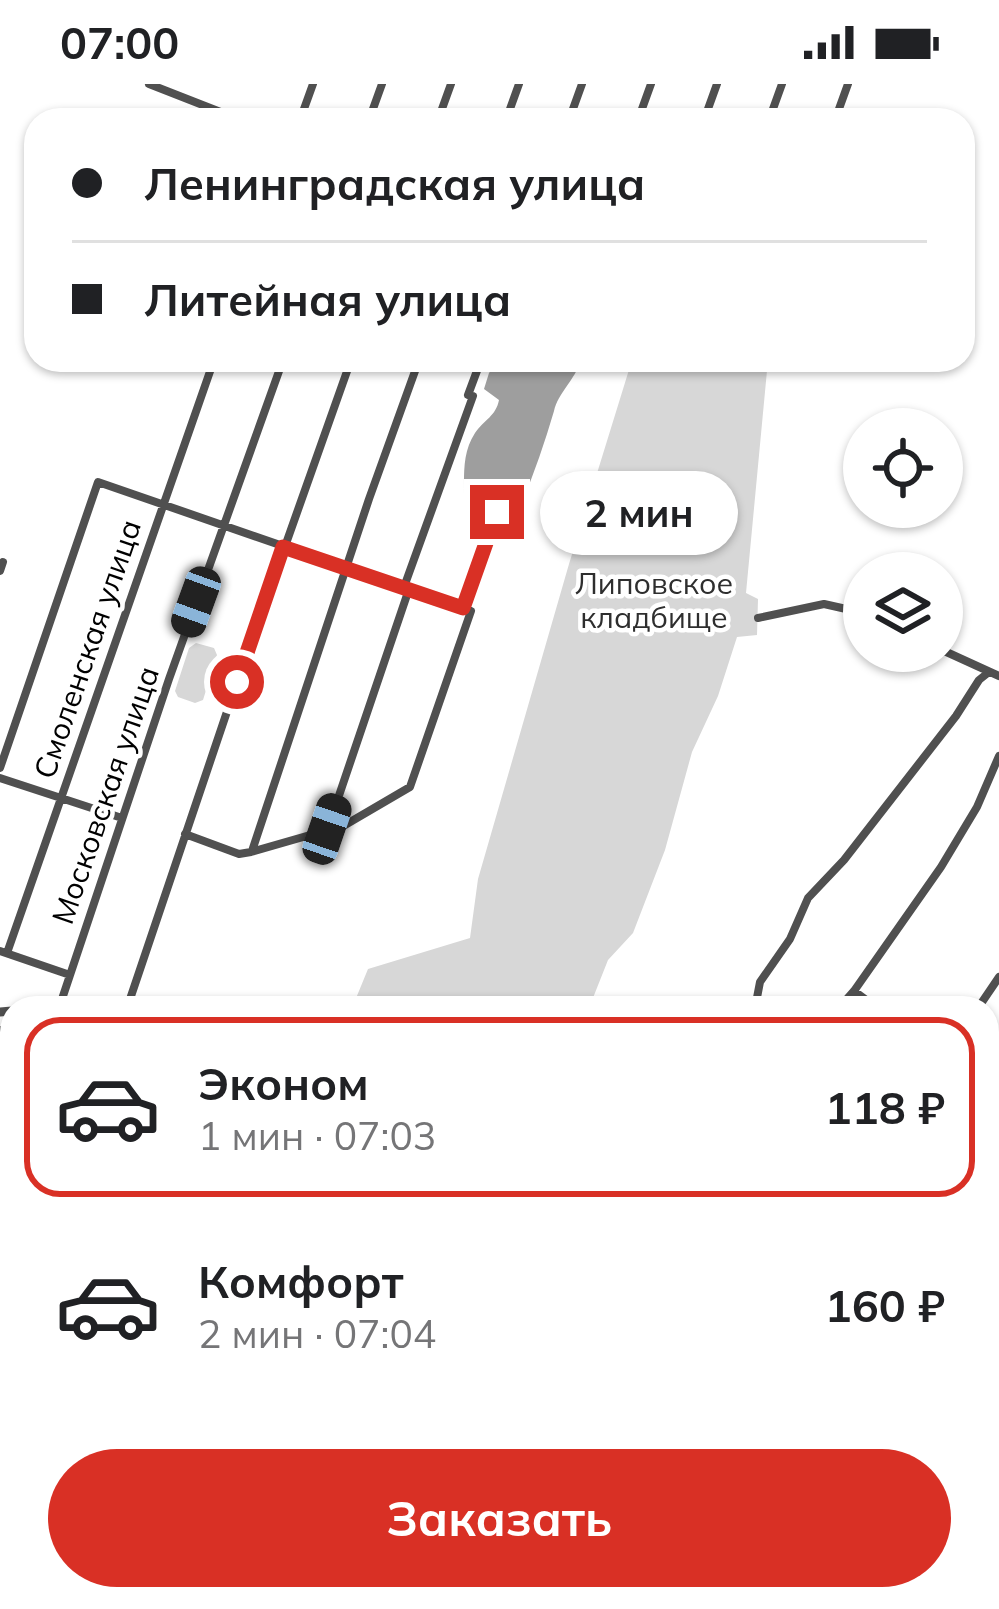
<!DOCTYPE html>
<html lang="ru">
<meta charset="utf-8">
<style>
body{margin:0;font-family:Mulish,sans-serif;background:#f6f6f6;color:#202124;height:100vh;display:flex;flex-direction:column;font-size:45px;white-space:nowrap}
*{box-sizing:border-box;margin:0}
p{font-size:39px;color:#757577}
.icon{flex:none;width:66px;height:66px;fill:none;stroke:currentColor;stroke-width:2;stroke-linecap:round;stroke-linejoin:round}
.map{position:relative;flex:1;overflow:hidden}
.drawer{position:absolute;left:0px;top:912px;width:999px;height:615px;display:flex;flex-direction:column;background:#fff;border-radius:36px 36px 0 0;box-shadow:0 3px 9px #0004}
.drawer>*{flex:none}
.banner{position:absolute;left:24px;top:24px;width:951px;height:264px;border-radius:36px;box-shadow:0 3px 9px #0004;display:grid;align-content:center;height:264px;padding:0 48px;background:#fff}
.fabs{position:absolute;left:843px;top:324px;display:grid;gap:24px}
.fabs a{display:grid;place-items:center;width:120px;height:120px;border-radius:50%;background:#fff;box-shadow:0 3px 9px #0004;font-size:60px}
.end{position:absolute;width:54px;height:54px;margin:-27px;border:15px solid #d93025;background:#fff;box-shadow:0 0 0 6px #fff}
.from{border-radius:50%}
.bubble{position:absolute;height:84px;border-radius:42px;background:#fff;box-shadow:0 3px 9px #0004;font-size:39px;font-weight:700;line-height:84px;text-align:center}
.car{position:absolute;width:36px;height:72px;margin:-36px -18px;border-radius:15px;box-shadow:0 0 9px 3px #0007;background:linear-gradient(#222 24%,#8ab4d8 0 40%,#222 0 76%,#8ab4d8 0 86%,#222 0)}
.banner b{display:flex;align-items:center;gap:42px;height:114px;font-size:45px}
.banner b+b{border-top:3px solid #e0e0e0}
.banner i{width:30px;height:30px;background:#202124}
ul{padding:21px 0 0;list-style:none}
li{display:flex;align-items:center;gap:36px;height:180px;margin:0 24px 18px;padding:0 24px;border:6px solid transparent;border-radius:36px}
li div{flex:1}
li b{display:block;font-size:45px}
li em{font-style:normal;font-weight:700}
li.selected{border-color:#d93025}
li>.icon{width:108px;height:108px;stroke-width:1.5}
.action{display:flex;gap:24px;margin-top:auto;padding:24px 48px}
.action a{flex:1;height:138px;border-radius:72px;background:#d93025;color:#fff;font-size:48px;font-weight:700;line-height:138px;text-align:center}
.status{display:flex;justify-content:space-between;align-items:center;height:84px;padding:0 60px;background:#fff;direction:ltr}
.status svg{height:33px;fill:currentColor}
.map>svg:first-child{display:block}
.green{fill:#d7d7d7}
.water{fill:#9e9e9e}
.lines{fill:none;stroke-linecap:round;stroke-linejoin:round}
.minor{stroke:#505050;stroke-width:8}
.tertiary{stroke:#505050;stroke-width:9}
.secondary{stroke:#1d1d1d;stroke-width:9}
.route{stroke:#d93025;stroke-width:15}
.labels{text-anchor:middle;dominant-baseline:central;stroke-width:9;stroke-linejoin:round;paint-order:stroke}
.park-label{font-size:30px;fill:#2e2e2e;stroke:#fff}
.street-label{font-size:30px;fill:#000;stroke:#fff}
</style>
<div class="status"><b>07:00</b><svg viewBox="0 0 49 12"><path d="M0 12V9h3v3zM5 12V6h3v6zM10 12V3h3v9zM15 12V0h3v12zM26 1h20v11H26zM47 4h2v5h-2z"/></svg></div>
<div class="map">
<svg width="999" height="1525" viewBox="0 0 999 1525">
<rect width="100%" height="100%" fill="#fff"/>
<path class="green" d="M632,276H768L746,509L758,515L757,551L737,553L718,612L692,668L665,766L633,849L608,876L589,924H352L368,885L470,854L478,795L569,480Z
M196,559L214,564L217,571L203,616L195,619L178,613L175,607L189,564Z"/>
<path class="water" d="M499,276H581C575,296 558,309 554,327C545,358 534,389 522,419C495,429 488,424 464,409C464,388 463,367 475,349C484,336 496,332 499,316L484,305L489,289Z"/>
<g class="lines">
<path class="minor" d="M149,0L241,36
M300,36L313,0
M369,36L382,0
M438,36L451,0
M506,36L519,0
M569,36L582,0
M638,36L651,0
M704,36L717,0
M769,36L782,0
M835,36L848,0
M468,311L481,276
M0,487L3,478
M404,503L473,312
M463,524L497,428
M758,534L824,520L864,529
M942,566L999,592
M0,684L98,398L471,527L410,703L345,741L251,768L239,770L185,750
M0,694L122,734
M328,744L409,505
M252,767L369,415L419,276
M0,867L70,891
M7,869L214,276
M854,907L877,924
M59,924L169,595L283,276
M127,924L237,598L351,276
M755,924L760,898L790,855L808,814L844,776L956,632L979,596L989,588
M839,924L854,907L941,783L977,723L999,672
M978,924L999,893
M0,946L12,949
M987,983L999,966
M0,1022L12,1024
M0,1097L12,1100
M0,1164L12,1167
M0,1231L12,1234
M987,1277L999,1267
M0,1299L12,1302
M0,1365L12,1368
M987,1417L999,1411
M0,1433L12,1436
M0,1502L11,1504L12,1500
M987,1507L999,1499
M210,1525L221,1515
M457,1525L469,1515
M747,1525L757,1515
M951,1525L972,1515"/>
<path class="tertiary" d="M0,928L12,927"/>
<path class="secondary" d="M987,1340L999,1332
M759,1515L765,1525"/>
</g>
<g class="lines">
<path class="route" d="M237,598L283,463L463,524L497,428"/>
</g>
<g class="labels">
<g class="park-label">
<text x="654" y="499">Липовское<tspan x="654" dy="34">кладбище</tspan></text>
</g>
<g class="street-label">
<text transform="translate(87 565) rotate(-71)">Смоленская улица</text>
<text transform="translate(105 711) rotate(-71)">Московская улица</text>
</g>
</g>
</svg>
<div class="fabs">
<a><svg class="icon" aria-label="locate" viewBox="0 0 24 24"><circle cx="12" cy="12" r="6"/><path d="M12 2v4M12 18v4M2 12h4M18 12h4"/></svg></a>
<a><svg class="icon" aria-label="layers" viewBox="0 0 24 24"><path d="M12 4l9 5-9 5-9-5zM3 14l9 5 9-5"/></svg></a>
</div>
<i class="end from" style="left:237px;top:598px"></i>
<i class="end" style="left:497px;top:428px"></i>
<div class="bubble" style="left:540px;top:387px;width:198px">2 мин</div>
<i class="car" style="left:196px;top:518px;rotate:200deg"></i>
<i class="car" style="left:327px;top:745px;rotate:19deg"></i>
<div class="banner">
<b><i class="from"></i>Ленинградская улица</b>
<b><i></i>Литейная улица</b>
</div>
<section class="drawer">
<ul>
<li class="selected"><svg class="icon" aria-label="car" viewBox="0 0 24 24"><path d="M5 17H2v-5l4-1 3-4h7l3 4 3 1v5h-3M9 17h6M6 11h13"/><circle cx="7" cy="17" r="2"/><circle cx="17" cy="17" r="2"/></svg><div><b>Эконом</b><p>1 мин · 07:03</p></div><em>118 ₽</em></li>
<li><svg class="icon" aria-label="car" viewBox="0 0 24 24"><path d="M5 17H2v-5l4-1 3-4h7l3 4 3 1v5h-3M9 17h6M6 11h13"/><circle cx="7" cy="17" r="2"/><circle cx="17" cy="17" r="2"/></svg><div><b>Комфорт</b><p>2 мин · 07:04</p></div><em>160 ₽</em></li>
</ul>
<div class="action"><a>Заказать</a></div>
</section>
</div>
